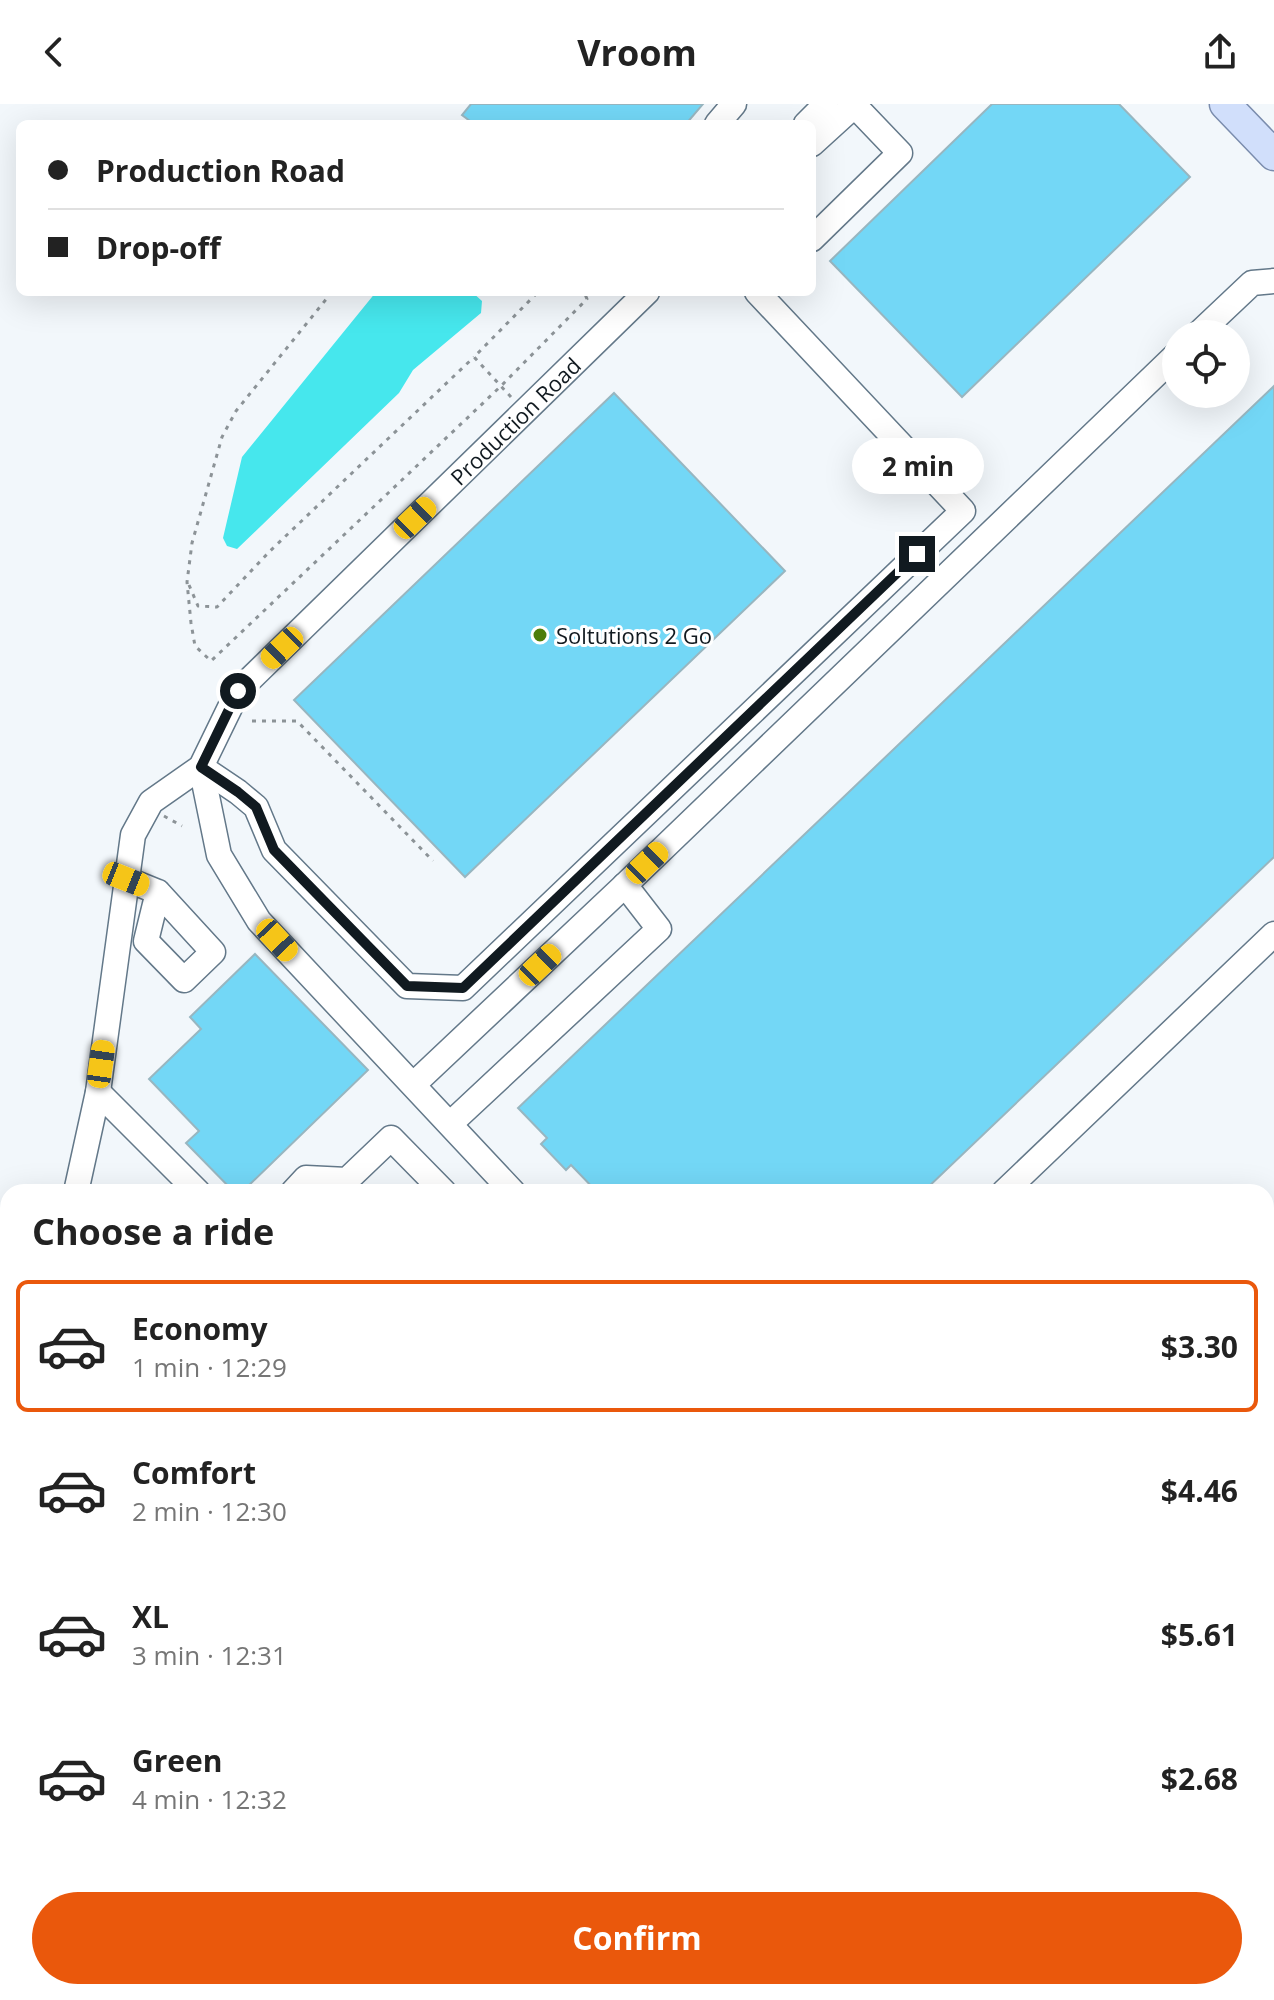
<!DOCTYPE html>
<meta charset="utf-8">
<style>
body{margin:0;font-family:"Open Sans",sans-serif;background:#f6f6f6;color:#222;height:100vh;display:flex;flex-direction:column;font-size:30px;white-space:nowrap}
*{box-sizing:border-box;margin:0}
p{font-size:26px;color:#767676}
.icon{flex:none;width:44px;height:44px;fill:none;stroke:currentColor;stroke-width:2;stroke-linecap:round;stroke-linejoin:round}
.map{position:relative;flex:1;overflow:hidden}
.drawer{position:absolute;left:0px;top:1080px;width:1274px;height:816px;display:flex;flex-direction:column;background:#fff;border-radius:24px 24px 0 0;box-shadow:0 8px 32px #0002}
.drawer>*{flex:none}
.guide{position:absolute;left:16px;top:16px;width:800px;height:176px;border-radius:12px;box-shadow:0 8px 32px #0002;display:grid;align-content:center;height:176px;padding:0 32px;background:#fff}
.tools{position:absolute;left:1162px;top:216px;display:grid;gap:16px}
.tools a{display:grid;place-items:center;width:88px;height:88px;border-radius:50%;background:#fff;box-shadow:0 8px 32px #0002;font-size:40px}
.end{position:absolute;width:36px;height:36px;margin:-18px;border:10px solid #111a20;background:#fff;box-shadow:0 0 0 4px #fff}
.from{border-radius:50%}
.bubble{position:absolute;height:56px;border-radius:28px;background:#fff;box-shadow:0 8px 32px #0002;font-size:26px;font-weight:700;line-height:56px;text-align:center}
.car{position:absolute;width:24px;height:48px;margin:-24px -12px;border-radius:10px;box-shadow:0 0 6px 2px #0007;background:linear-gradient(#f5c518 24%,#345 0 40%,#f5c518 0 76%,#345 0 86%,#f5c518 0)}
.guide b{display:flex;align-items:center;gap:28px;height:76px;font-size:30px}
.guide b+b{border-top:2px solid #e0e0e0}
.guide i{width:20px;height:20px;background:#222}
ul{padding:0;list-style:none}
li{display:flex;align-items:center;gap:24px;height:132px;margin:0 16px 12px;padding:0 16px;border:4px solid transparent;border-radius:12px}
li div{flex:1}
li b{display:block;font-size:30px}
li em{font-style:normal;font-weight:700}
li.active{border-color:#ea580c}
li>.icon{width:72px;height:72px;stroke-width:1.5}
h2{padding:0 32px;font-size:36px;line-height:96px}
.cta{display:flex;gap:16px;margin-top:auto;padding:16px 32px}
.cta a{flex:1;height:92px;border-radius:48px;background:#ea580c;color:#fff;font-size:32px;font-weight:700;line-height:92px;text-align:center}
header{display:flex;justify-content:space-between;align-items:center;height:104px;padding:0 32px;background:#fff;font-size:36px;font-weight:700}
.map>svg:first-child{display:block}
.water{fill:#46e7ed}
.lines{fill:none;stroke-linecap:round;stroke-linejoin:round}
.stream{stroke:#46e7ed;stroke-width:5}
.building{fill:#73d7f6;stroke:#98b6c0;stroke-width:2}
.minor-casing{stroke:#637889;stroke-width:27}
.major-casing{stroke:#7a8cad;stroke-width:33}
.path{stroke:#8c9397;stroke-width:3;stroke-dasharray:4 6;stroke-linecap:butt}
.minor{stroke:#fff;stroke-width:24}
.major{stroke:#d1dffb;stroke-width:30}
.rail-casing{stroke:#4d555a;stroke-width:8}
.rail{stroke:#fff;stroke-width:5;stroke-dasharray:15;stroke-linecap:butt}
.route{stroke:#111a20;stroke-width:10}
.poi-dot{fill:#4d7d0a;stroke:#fff;stroke-width:3}
.labels{text-anchor:middle;dominant-baseline:central;stroke-width:6;stroke-linejoin:round;paint-order:stroke}
.street-label{font-size:22px;fill:#111a20;stroke:#fff}
.poi-label{font-size:22px;fill:#111a20;stroke:#fff;text-anchor:start}
</style>
<header><svg class="icon" aria-label="back" viewBox="0 0 24 24"><path d="M15 5l-7 7 7 7"/></svg>Vroom<svg class="icon" aria-label="share" viewBox="0 0 24 24"><path d="M12 15V3M7 8l5-5 5 5M5 13v7h14v-7"/></svg></header>
<div class="map">
<svg width="1274" height="1896" viewBox="0 0 1274 1896">
<rect width="100%" height="100%" fill="#f2f7fb"/>
<path class="water" d="M376,188H472L482,197L481,209L413,266L399,289L237,445L227,442L223,434L242,353Z"/>
<g class="lines">
<path class="stream" d="M0,1441L8,1452
M407,1888L415,1896"/>
</g>
<path class="building" d="M471,0H703L686,20H474L462,11Z
M992,0H1119L1190,73L962,293L830,157Z
M1274,282V753L923,1088H597L571,1061L566,1066L541,1040L547,1034L518,1004Z
M614,289L785,467L465,773L294,596Z
M255,850L368,966L242,1088H234L186,1039L199,1027L149,975L201,925L190,913Z"/>
<g class="lines">
<g class="minor-casing">
<g id="minor">
<path d="M717,20L734,0"/>
<path d="M806,20L826,0"/>
<path d="M812,40L856,0"/>
<path d="M812,135L900,49L855,2"/>
<path d="M1198,230L1252,179L1274,177"/>
<path d="M201,663L238,688L256,703L274,746L407,882L463,884L963,407L757,188"/>
<path d="M201,663L219,751L259,817L513,1088"/>
<path d="M126,775L158,788L146,837L184,876L213,848L158,788"/>
<path d="M414,980L625,781L1176,251"/>
<path d="M98,988L198,1088"/>
<path d="M450,1020L659,825L625,781"/>
<path id="s1" d="M76,1088L98,988L133,731L151,698L201,663L238,587L647,188"/>
<path d="M293,1088L306,1074L347,1076L391,1034L444,1088"/>
<path d="M1004,1088L1274,830"/>
<path d="M1266,1357L1274,1347"/>
<path d="M1266,1491L1274,1481"/>
<path d="M1266,1632L1274,1622"/>
<path d="M0,1858L8,1872"/>
<path d="M19,1888L27,1896"/>
<path d="M848,1888L860,1896"/>
<path d="M950,1896L956,1888"/>
<path d="M1053,1896L1059,1888"/>
</g>
</g>
<g class="major-casing">
<path id="major" d="M1225,0L1274,51"/>
</g>
<path class="path" d="M332,188L236,307L222,333L192,439L187,478L191,519L195,542L211,557L501,282L587,195L584,188
M511,293L474,253L538,188
M189,481L198,502L217,503L270,447L474,253
M252,617H297L433,757
M164,712L182,722"/>
<use href="#minor" class="minor"/>
<use href="#major" class="major"/>
<g class="rail-casing">
<path id="rail" d="M1266,1243L1274,1234
M1266,1677L1274,1667
M1266,1761L1274,1751
M741,1896L747,1888
M1091,1896L1098,1888
M1150,1896L1157,1888"/>
</g>
<use href="#rail" class="rail"/>
</g>
<g class="lines">
<path class="route" d="M238,587L201,663L238,688L256,703L274,746L407,882L463,884L917,450"/>
</g>
<circle class="poi-dot" cx="540" cy="531" r="8"/>
<g class="labels">
<g class="street-label">
<text stroke="none"><textPath href="#s1" startOffset="932">Production Road</textPath></text>
</g>
<g class="poi-label">
<text x="556" y="531">Soltutions 2 Go</text>
</g>
</g>
</svg>
<div class="tools">
<a><svg class="icon" aria-label="locate" viewBox="0 0 24 24"><circle cx="12" cy="12" r="6"/><path d="M12 2v4M12 18v4M2 12h4M18 12h4"/></svg></a>
</div>
<i class="end from" style="left:238px;top:587px"></i>
<i class="end" style="left:917px;top:450px"></i>
<div class="bubble" style="left:852px;top:334px;width:132px">2 min</div>
<i class="car" style="left:415px;top:414px;rotate:46deg"></i>
<i class="car" style="left:282px;top:544px;rotate:226deg"></i>
<i class="car" style="left:647px;top:759px;rotate:46deg"></i>
<i class="car" style="left:126px;top:775px;rotate:112deg"></i>
<i class="car" style="left:277px;top:836px;rotate:137deg"></i>
<i class="car" style="left:540px;top:861px;rotate:46deg"></i>
<i class="car" style="left:101px;top:960px;rotate:8deg"></i>
<div class="guide">
<b><i class="from"></i>Production Road</b>
<b><i></i>Drop-off</b>
</div>
<section class="drawer">
<h2>Choose a ride</h2>
<ul>
<li class="active"><svg class="icon" aria-label="car" viewBox="0 0 24 24"><path d="M5 17H2v-5l4-1 3-4h7l3 4 3 1v5h-3M9 17h6M6 11h13"/><circle cx="7" cy="17" r="2"/><circle cx="17" cy="17" r="2"/></svg><div><b>Economy</b><p>1 min · 12:29</p></div><em>$3.30</em></li>
<li><svg class="icon" aria-label="car" viewBox="0 0 24 24"><path d="M5 17H2v-5l4-1 3-4h7l3 4 3 1v5h-3M9 17h6M6 11h13"/><circle cx="7" cy="17" r="2"/><circle cx="17" cy="17" r="2"/></svg><div><b>Comfort</b><p>2 min · 12:30</p></div><em>$4.46</em></li>
<li><svg class="icon" aria-label="car" viewBox="0 0 24 24"><path d="M5 17H2v-5l4-1 3-4h7l3 4 3 1v5h-3M9 17h6M6 11h13"/><circle cx="7" cy="17" r="2"/><circle cx="17" cy="17" r="2"/></svg><div><b>XL</b><p>3 min · 12:31</p></div><em>$5.61</em></li>
<li><svg class="icon" aria-label="car" viewBox="0 0 24 24"><path d="M5 17H2v-5l4-1 3-4h7l3 4 3 1v5h-3M9 17h6M6 11h13"/><circle cx="7" cy="17" r="2"/><circle cx="17" cy="17" r="2"/></svg><div><b>Green</b><p>4 min · 12:32</p></div><em>$2.68</em></li>
</ul>
<div class="cta"><a>Confirm</a></div>
</section>
</div>
